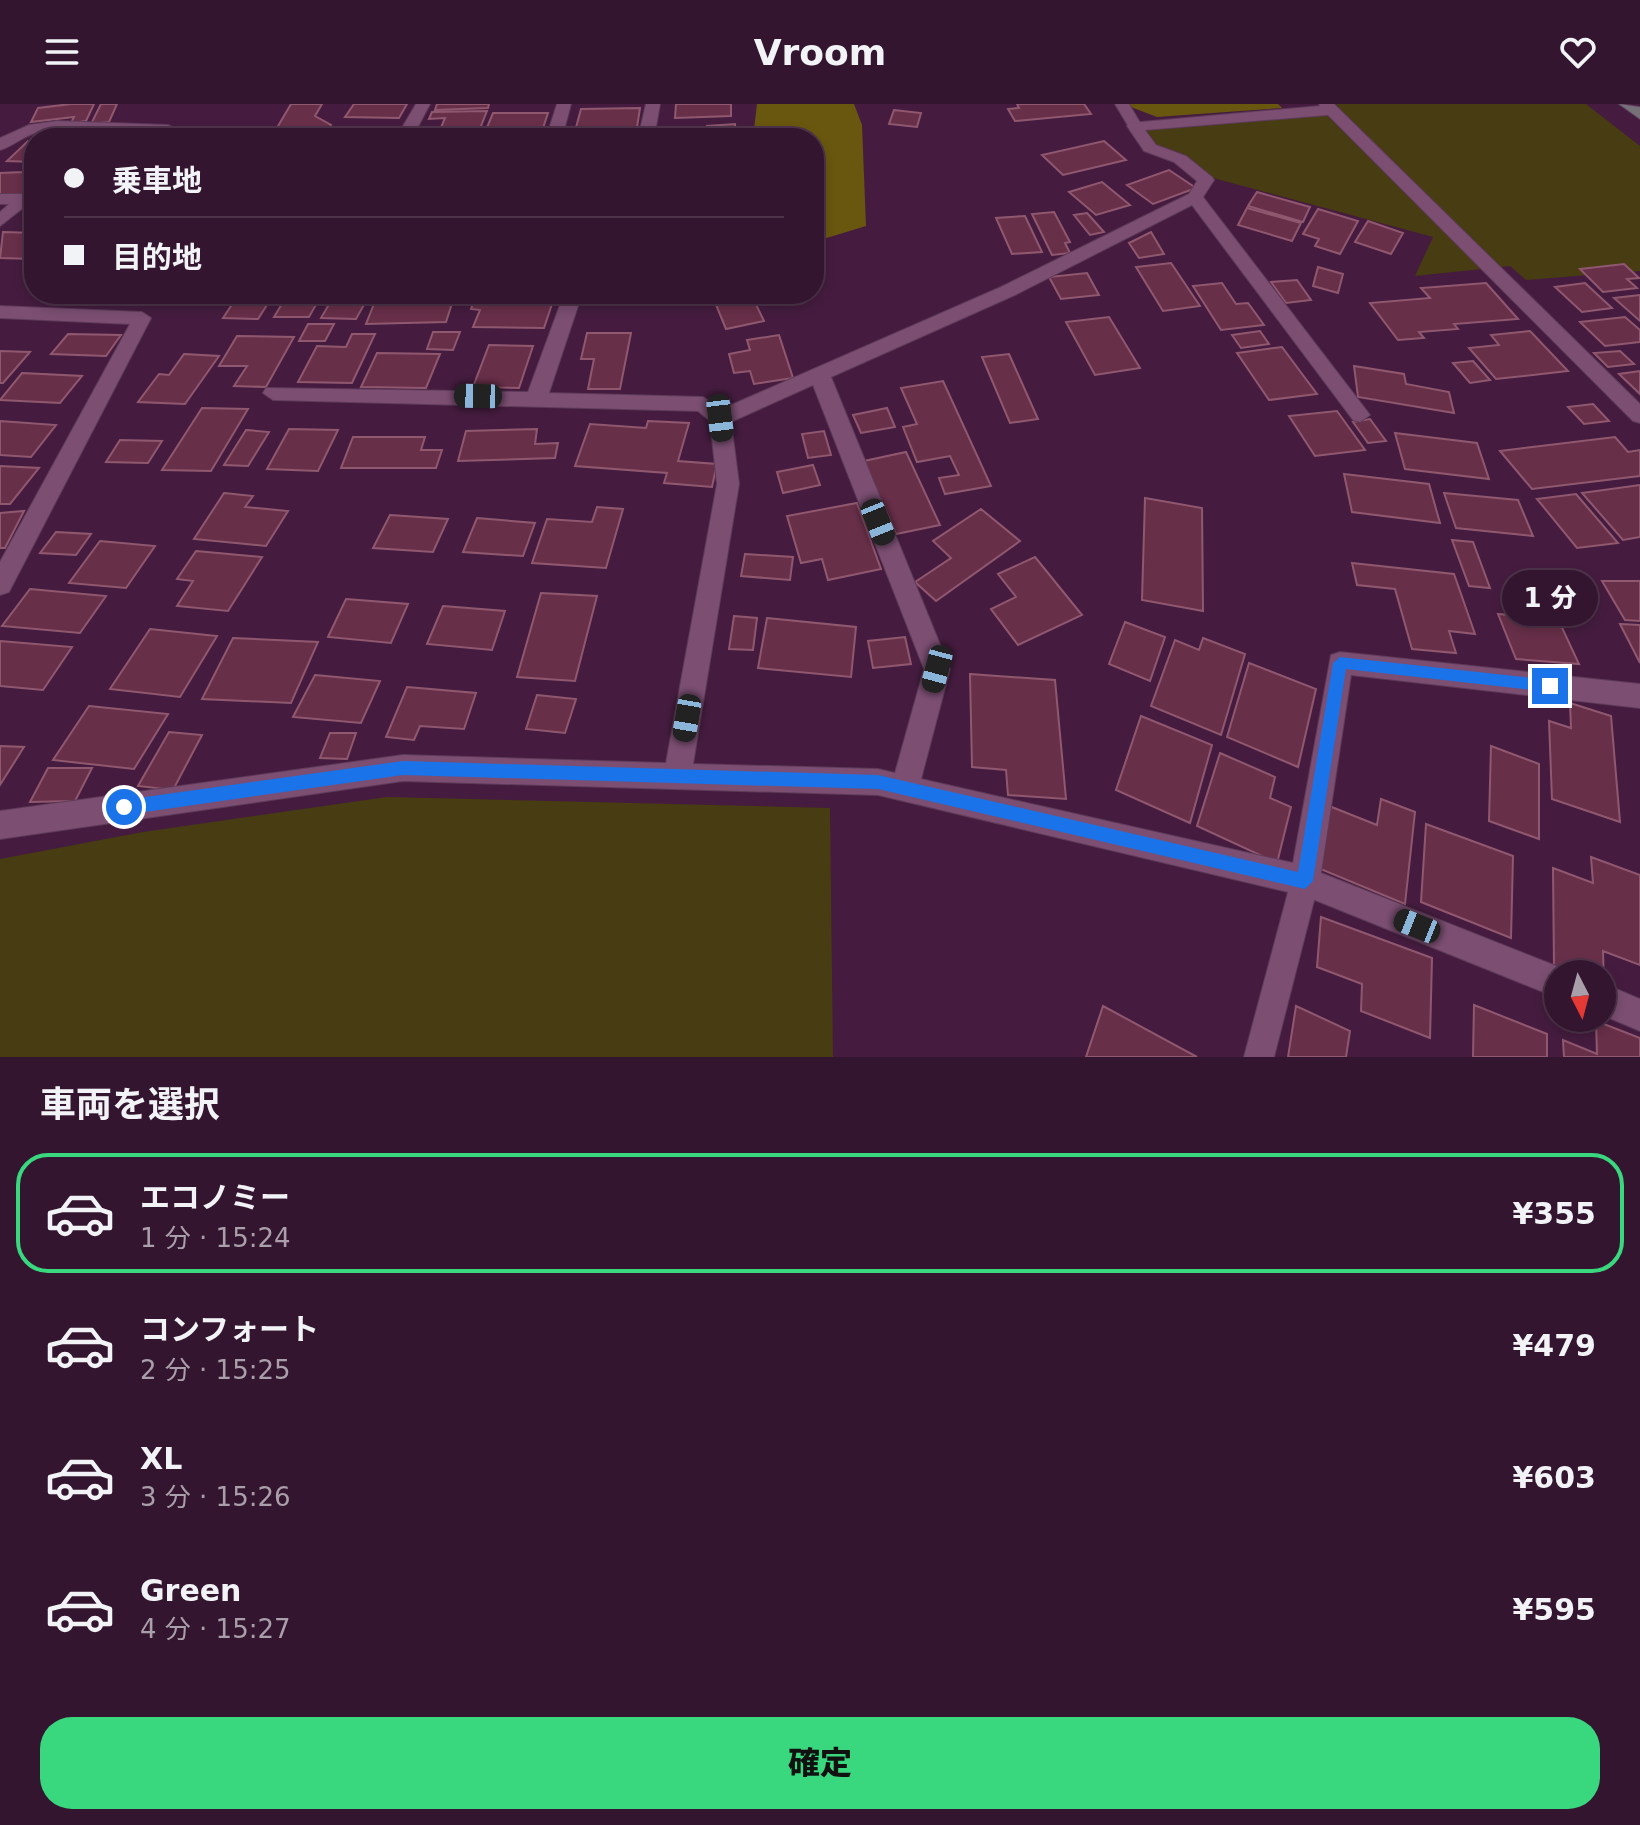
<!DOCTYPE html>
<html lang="ja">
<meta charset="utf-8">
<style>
body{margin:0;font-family:"DejaVu Sans","Noto Sans JP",sans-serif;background:#3f223b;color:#f1f3f6;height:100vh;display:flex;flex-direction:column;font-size:30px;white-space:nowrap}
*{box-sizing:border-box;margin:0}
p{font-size:26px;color:#a99faa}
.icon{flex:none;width:44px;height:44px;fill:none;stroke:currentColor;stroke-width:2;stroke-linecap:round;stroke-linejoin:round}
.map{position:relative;height:953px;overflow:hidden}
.panel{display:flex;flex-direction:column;background:#34152f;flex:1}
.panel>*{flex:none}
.guide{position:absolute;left:24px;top:24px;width:800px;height:176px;border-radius:32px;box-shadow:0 4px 12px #0003,0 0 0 2px #4e344b;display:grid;align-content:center;height:176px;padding:0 40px;background:#34152f}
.needle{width:52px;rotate:174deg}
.fabs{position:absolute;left:1544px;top:856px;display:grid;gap:16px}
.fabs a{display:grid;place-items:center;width:72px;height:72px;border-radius:50%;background:#34152f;box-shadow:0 4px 12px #0003,0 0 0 2px #4e344b;font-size:40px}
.end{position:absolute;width:36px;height:36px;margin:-18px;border:10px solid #1a73e8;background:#fff;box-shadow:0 0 0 4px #fff}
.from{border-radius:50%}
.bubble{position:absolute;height:56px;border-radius:28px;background:#34152f;box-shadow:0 4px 12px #0003,0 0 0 2px #4e344b;font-size:26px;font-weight:800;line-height:56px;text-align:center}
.car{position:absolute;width:24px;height:48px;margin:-24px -12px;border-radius:10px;box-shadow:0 0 6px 2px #0007;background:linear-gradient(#222 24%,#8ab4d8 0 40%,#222 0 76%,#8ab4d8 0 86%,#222 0)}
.guide b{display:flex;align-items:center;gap:28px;height:76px;font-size:30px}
.guide b+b{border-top:2px solid #4e344b}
.guide i{width:20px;height:20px;background:#f1f3f6}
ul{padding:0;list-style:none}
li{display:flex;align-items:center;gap:24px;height:120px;margin:0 16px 12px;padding:0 24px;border:4px solid transparent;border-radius:32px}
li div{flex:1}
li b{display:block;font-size:30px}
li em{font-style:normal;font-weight:800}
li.selected{border-color:#39d87f}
li>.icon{width:72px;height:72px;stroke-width:1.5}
h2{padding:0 40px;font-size:36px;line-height:96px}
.action{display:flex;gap:16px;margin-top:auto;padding:16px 40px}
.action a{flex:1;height:92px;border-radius:32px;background:#39d87f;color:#111;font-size:32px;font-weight:800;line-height:92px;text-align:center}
header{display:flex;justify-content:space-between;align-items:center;height:104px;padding:0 40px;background:#34152f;font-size:36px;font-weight:800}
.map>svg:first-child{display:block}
.green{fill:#473c12}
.forest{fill:#69570f}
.building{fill:#682f49;stroke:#90586f;stroke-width:2}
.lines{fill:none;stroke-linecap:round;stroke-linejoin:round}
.lane-casing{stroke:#5d3a58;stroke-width:2}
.street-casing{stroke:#5d3a58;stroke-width:2}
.secondary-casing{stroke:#5d3a58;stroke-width:2}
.lane{fill:#7b4e72;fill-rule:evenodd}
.street{fill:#7b4e72;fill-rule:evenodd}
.secondary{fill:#767079;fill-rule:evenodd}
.route{fill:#1a73e8}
</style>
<header><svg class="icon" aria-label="menu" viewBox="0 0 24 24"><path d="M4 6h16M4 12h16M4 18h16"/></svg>Vroom<svg class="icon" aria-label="heart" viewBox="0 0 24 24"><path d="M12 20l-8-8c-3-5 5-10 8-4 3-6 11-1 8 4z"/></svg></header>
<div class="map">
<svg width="1640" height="953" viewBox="0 0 1640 953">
<rect width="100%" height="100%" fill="#451c3f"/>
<path class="green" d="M1336,0H1586L1640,42V167L1526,176L1510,162L1415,172L1433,133L1213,74L1184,50L1157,41L1146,26L1343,9Z
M387,693L830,704L833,953H0V755L143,728Z"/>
<path class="forest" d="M757,0H854L862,21L866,122L820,136L814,134V34H753Z
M1123,0H1278L1282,4L1157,13Z"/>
<path class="building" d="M71,0H94L86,17L71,19L74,13L31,18L38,4Z
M101,0H117L109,18L91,20Z
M291,0H322L315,12L331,21L324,34H271Z
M354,0H407L399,14L345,13Z
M437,0H489L488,4L435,6Z
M676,0H731V12L675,14Z
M1017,0H1084L1091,10L1015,17L1008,5L1019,4Z
M640,4L636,30L574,31L581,5Z
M894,6L921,9L917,23L889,20Z
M487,7L477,32L437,33L445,14L429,15L432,8Z
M493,9H548L540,33H483Z
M735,20L736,34H666V30L707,28V22Z
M220,24H246L239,34H212Z
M364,25L360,31H392L391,34H330L336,26Z
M28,37L34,38V58L7,57Z
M1104,37L1126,56L1063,71L1042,51Z
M30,63H34V92L0,91V69L24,68Z
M1169,66L1196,84L1153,100L1127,81Z
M1102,78L1130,101L1096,111L1069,88Z
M1257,88L1310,103L1303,118L1248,102Z
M1247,104L1301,119L1292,137L1238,121Z
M1318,105L1358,117L1340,150L1315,142L1319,135L1303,130Z
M1054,108L1070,138L1065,139L1070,149L1052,151L1032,110Z
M1087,109L1104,128L1090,131L1074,111Z
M1025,112L1042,148L1012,150L996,114Z
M1368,117L1403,129L1391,150L1355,138Z
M3,128L34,129V155L0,154Z
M1151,128L1164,150L1139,154L1129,139Z
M1171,159L1200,202L1163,207L1136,163Z
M1624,160L1639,174L1627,175L1637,184L1603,188L1580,165Z
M1318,163L1343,170L1338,189L1313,182Z
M1087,169L1099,191L1061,195L1049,173Z
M1297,176L1311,196L1286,199L1271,178Z
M1222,179L1236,200L1248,199L1264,221L1221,226L1193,182Z
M1486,179L1518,215L1454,220L1458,225L1419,228L1424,234L1398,236L1370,199L1430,194L1421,184Z
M1585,179L1612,204L1582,208L1555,183Z
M98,190H140L133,198L93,197Z
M188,190H229L223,199H182Z
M239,190H274L258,215L223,214Z
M288,190H322L309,213H274Z
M335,190H370L356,215L321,214Z
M378,190H455L446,218L366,220Z
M541,190L538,200H552L544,224L473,223L480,206L471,205L476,191Z
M621,190H704L703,200L619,199Z
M742,190H751L764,217L726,225L714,196Z
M1640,191V217L1614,194Z
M1109,213L1140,264L1095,271L1066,218Z
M1625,213L1640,226V238L1605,242L1580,218Z
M308,220H334L325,237H299Z
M1260,227L1269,240L1241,244L1232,231Z
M1530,227L1568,267L1496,275L1469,244L1499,241L1491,231Z
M433,228H460L453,246L427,245Z
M587,229H631L620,285H588L594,255H581Z
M68,230L121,231L106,252L51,250Z
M352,230H375L352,279L298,278L317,242L346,243Z
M779,231L793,274L754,280L750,267L734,269L729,250L750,246L747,236Z
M237,232L294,233L266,283L234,282L247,262H219Z
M489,241L533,242L519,284L473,283Z
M1282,243L1317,290L1269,296L1237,249Z
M0,247L30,248L3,279H0Z
M1620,247L1634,260L1608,263L1594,249Z
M377,249L440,250L426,284L361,283Z
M184,250L219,252L185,300L138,298L159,270L169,271Z
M1009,250L1038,315L1010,319L982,253Z
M1473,257L1490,276L1470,279L1453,259Z
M1354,262L1404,270L1406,280L1449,288L1454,309L1358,293Z
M1640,267V290L1619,270Z
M22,269L82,272L60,299L0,296Z
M943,277L991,382L945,390L939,374L959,371L950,352L917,358L903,323L917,320L901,284Z
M1593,300L1609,317L1584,320L1568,303Z
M202,304L248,305L211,367L162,366Z
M887,304L895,323L861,329L853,311Z
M1337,307L1365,346L1315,352L1289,312Z
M1370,315L1386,337L1368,339L1353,318Z
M0,317L56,321L31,353L0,351Z
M648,317L689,319L678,357L717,360L712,383L664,379L667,369L575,362L590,320L646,324Z
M289,325L338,326L318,367L267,365Z
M537,325L535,340L558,339L555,354L458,357L466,327Z
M246,326L269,328L248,362L224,361Z
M824,327L831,351L808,354L802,330Z
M1395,329L1477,339L1489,375L1405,365Z
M353,333H425L421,346H442L436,364H341Z
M1615,333L1628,348L1640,346V372L1532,385L1500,347Z
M120,336L162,337L148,359L106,358Z
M906,348L940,421L896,430L864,357Z
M813,361L820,381L783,389L777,368Z
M0,362L39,364L10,400H0Z
M1344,370L1429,380L1440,419L1352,408Z
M1640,381V433L1623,436L1582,389Z
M224,389L253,392L245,403L288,407L266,442L194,435Z
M1444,389L1518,396L1533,432L1456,424Z
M1576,390L1618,439L1577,444L1537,395Z
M1145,394L1202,404L1203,507L1142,496Z
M857,399L881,465L828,476L822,455L801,459L787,412Z
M597,403L623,405L606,464L532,459L547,415L592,418Z
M981,405L1020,437L936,497L915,478L951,454L933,437Z
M24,407L5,444H0V409Z
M390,411L448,415L433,448L373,444Z
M477,414L535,419L523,452L463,448Z
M56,428L91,430L76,451L40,449Z
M1452,436L1473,438L1490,484L1469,482Z
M100,437L155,442L126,484L69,479Z
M196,447L262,453L228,507L177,502L193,477L177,475Z
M745,450L793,453L790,476L741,472Z
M1035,453L1082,511L1018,541L991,505L1016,493L998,470Z
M1352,459L1454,470L1475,530L1449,527L1456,549L1412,545L1395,485L1357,481Z
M1602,477H1640V517L1625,516Z
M30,485L106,492L80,529L2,522Z
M541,489L597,492L575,577L517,573Z
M346,495L408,500L391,539L328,533Z
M443,502L505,507L492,546L427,540Z
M1498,510L1558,515L1579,560L1516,555Z
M734,512L757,514L753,546L729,545Z
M767,514L856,523L851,573L758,564Z
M1125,518L1165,533L1150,577L1109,560Z
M1620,520L1640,521V559Z
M150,525L217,532L180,593L110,585Z
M905,533L911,560L873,564L868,537Z
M233,534L318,538L291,599L202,595Z
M1203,534L1245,550L1221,631L1151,602L1175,536L1199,546Z
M0,537L72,543L43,586L0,582Z
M1249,559L1316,585L1298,663L1227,633Z
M970,570L1055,576L1066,695L1008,691L1006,666L972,663Z
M315,571L380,577L361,619L293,613Z
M407,583L476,589L464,625L420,622L414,636L386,633Z
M537,591L576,595L565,629L526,625Z
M1570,599L1611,612L1620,718L1552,695L1549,617L1571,624Z
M89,602L168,610L134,665L53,656Z
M1141,612L1212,641L1190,719L1116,686Z
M169,628L202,631L173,686L138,682Z
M330,629H356L347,655L320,654Z
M0,642L24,643L0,681Z
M1491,642L1539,660V735L1489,717Z
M1220,649L1275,673L1270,694L1291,703L1277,759L1197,722Z
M48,664H92L75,697L30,698Z
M1381,695L1415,708L1405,800L1318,764L1329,702L1377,721Z
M1426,720L1513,752L1511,834L1421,798Z
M1591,753L1640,771V861L1603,847L1604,881L1602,870H1576L1554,862L1553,764L1593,779Z
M1321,813L1432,854L1430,934L1361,907L1362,880L1317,863Z
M1474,901L1547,930V953H1473Z
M1103,902L1197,953H1086Z
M1296,902L1350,927L1346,953H1288Z
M1596,917L1640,934V953H1564L1563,936L1597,950Z"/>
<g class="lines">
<g class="lane-casing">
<path id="lane" d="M1115,0H1129L1142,22L1140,25H1130Z
M1305,763L1315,767L1319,777L1274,953H1244L1291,777L1295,767Z"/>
</g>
<g class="street-casing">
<path id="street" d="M416,0H430L412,34H396Z
M557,0H571L562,34H546Z
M646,0H660L654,34H638Z
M1319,0H1334L1640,300V319L1633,317L1328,11L1145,26L1156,41L1186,52L1212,73L1214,76L1203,93L1370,311L1360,318L1353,316L1192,101L1015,191L831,273L950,565L921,675L1293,759L1331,551L1340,548L1640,580V604L1351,571L1321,769L1569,867L1571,870H1558V894L1305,792L878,691L403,677L0,735V707L403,651L666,659L717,380L710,317L698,307L273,296L263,289L266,284L528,288L564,190H582L549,289L703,293L722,305L1001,183L1189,90L1197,77L1174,58L1144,47L1127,22L1130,19L1320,2ZM813,281L924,565L895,669L878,665L693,660L739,380L731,318Z
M57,17L168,21L194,34C143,34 91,18 39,28C24,31 14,42 0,46V34L29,21Z
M0,90H34V100H28L0,122V108L9,100H0Z
M0,202L142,208L151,214L9,488L0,491V458L130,220L0,214Z
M1602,879L1640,895V927L1602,911Z"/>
</g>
<g class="secondary-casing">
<path id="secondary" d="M1619,0L1640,3V15Z"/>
</g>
<use href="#lane" class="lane"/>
<use href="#street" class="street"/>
<use href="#secondary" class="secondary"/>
</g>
<path class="route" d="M1340,553L1550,576L1557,582L1550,588L1346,565L1313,777L1305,785L878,685L403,671L124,711L116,703L124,696L403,657L878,671L1298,768L1333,559Z"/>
</svg>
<div class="fabs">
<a><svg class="needle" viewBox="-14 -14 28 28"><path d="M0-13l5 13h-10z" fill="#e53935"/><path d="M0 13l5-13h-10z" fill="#a99faa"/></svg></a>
</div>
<i class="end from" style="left:124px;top:703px"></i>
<i class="end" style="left:1550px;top:582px"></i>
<div class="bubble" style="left:1502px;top:466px;width:96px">1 分</div>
<i class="car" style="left:478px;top:292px;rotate:271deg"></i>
<i class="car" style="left:720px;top:314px;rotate:173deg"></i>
<i class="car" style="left:878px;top:418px;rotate:158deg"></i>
<i class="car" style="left:937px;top:565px;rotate:195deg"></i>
<i class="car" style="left:687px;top:614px;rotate:190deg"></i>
<i class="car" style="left:1417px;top:822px;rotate:292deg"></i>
<div class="guide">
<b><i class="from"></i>乗車地</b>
<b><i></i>目的地</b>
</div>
</div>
<section class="panel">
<h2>車両を選択</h2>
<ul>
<li class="selected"><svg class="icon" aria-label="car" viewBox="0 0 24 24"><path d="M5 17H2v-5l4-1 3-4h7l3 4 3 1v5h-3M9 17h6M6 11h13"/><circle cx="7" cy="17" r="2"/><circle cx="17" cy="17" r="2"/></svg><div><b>エコノミー</b><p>1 分 · 15:24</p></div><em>¥355</em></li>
<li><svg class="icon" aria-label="car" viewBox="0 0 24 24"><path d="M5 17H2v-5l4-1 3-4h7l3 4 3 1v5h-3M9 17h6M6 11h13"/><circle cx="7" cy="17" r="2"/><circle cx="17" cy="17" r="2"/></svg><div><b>コンフォート</b><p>2 分 · 15:25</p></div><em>¥479</em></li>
<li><svg class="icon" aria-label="car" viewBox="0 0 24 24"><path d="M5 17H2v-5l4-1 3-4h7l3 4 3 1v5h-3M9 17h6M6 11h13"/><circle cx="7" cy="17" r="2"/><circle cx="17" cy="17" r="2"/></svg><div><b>XL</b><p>3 分 · 15:26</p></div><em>¥603</em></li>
<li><svg class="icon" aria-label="car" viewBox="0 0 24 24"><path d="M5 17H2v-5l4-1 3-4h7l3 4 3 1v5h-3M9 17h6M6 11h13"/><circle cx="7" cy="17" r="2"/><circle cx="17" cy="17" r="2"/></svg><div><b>Green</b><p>4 分 · 15:27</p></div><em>¥595</em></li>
</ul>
<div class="action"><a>確定</a></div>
</section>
